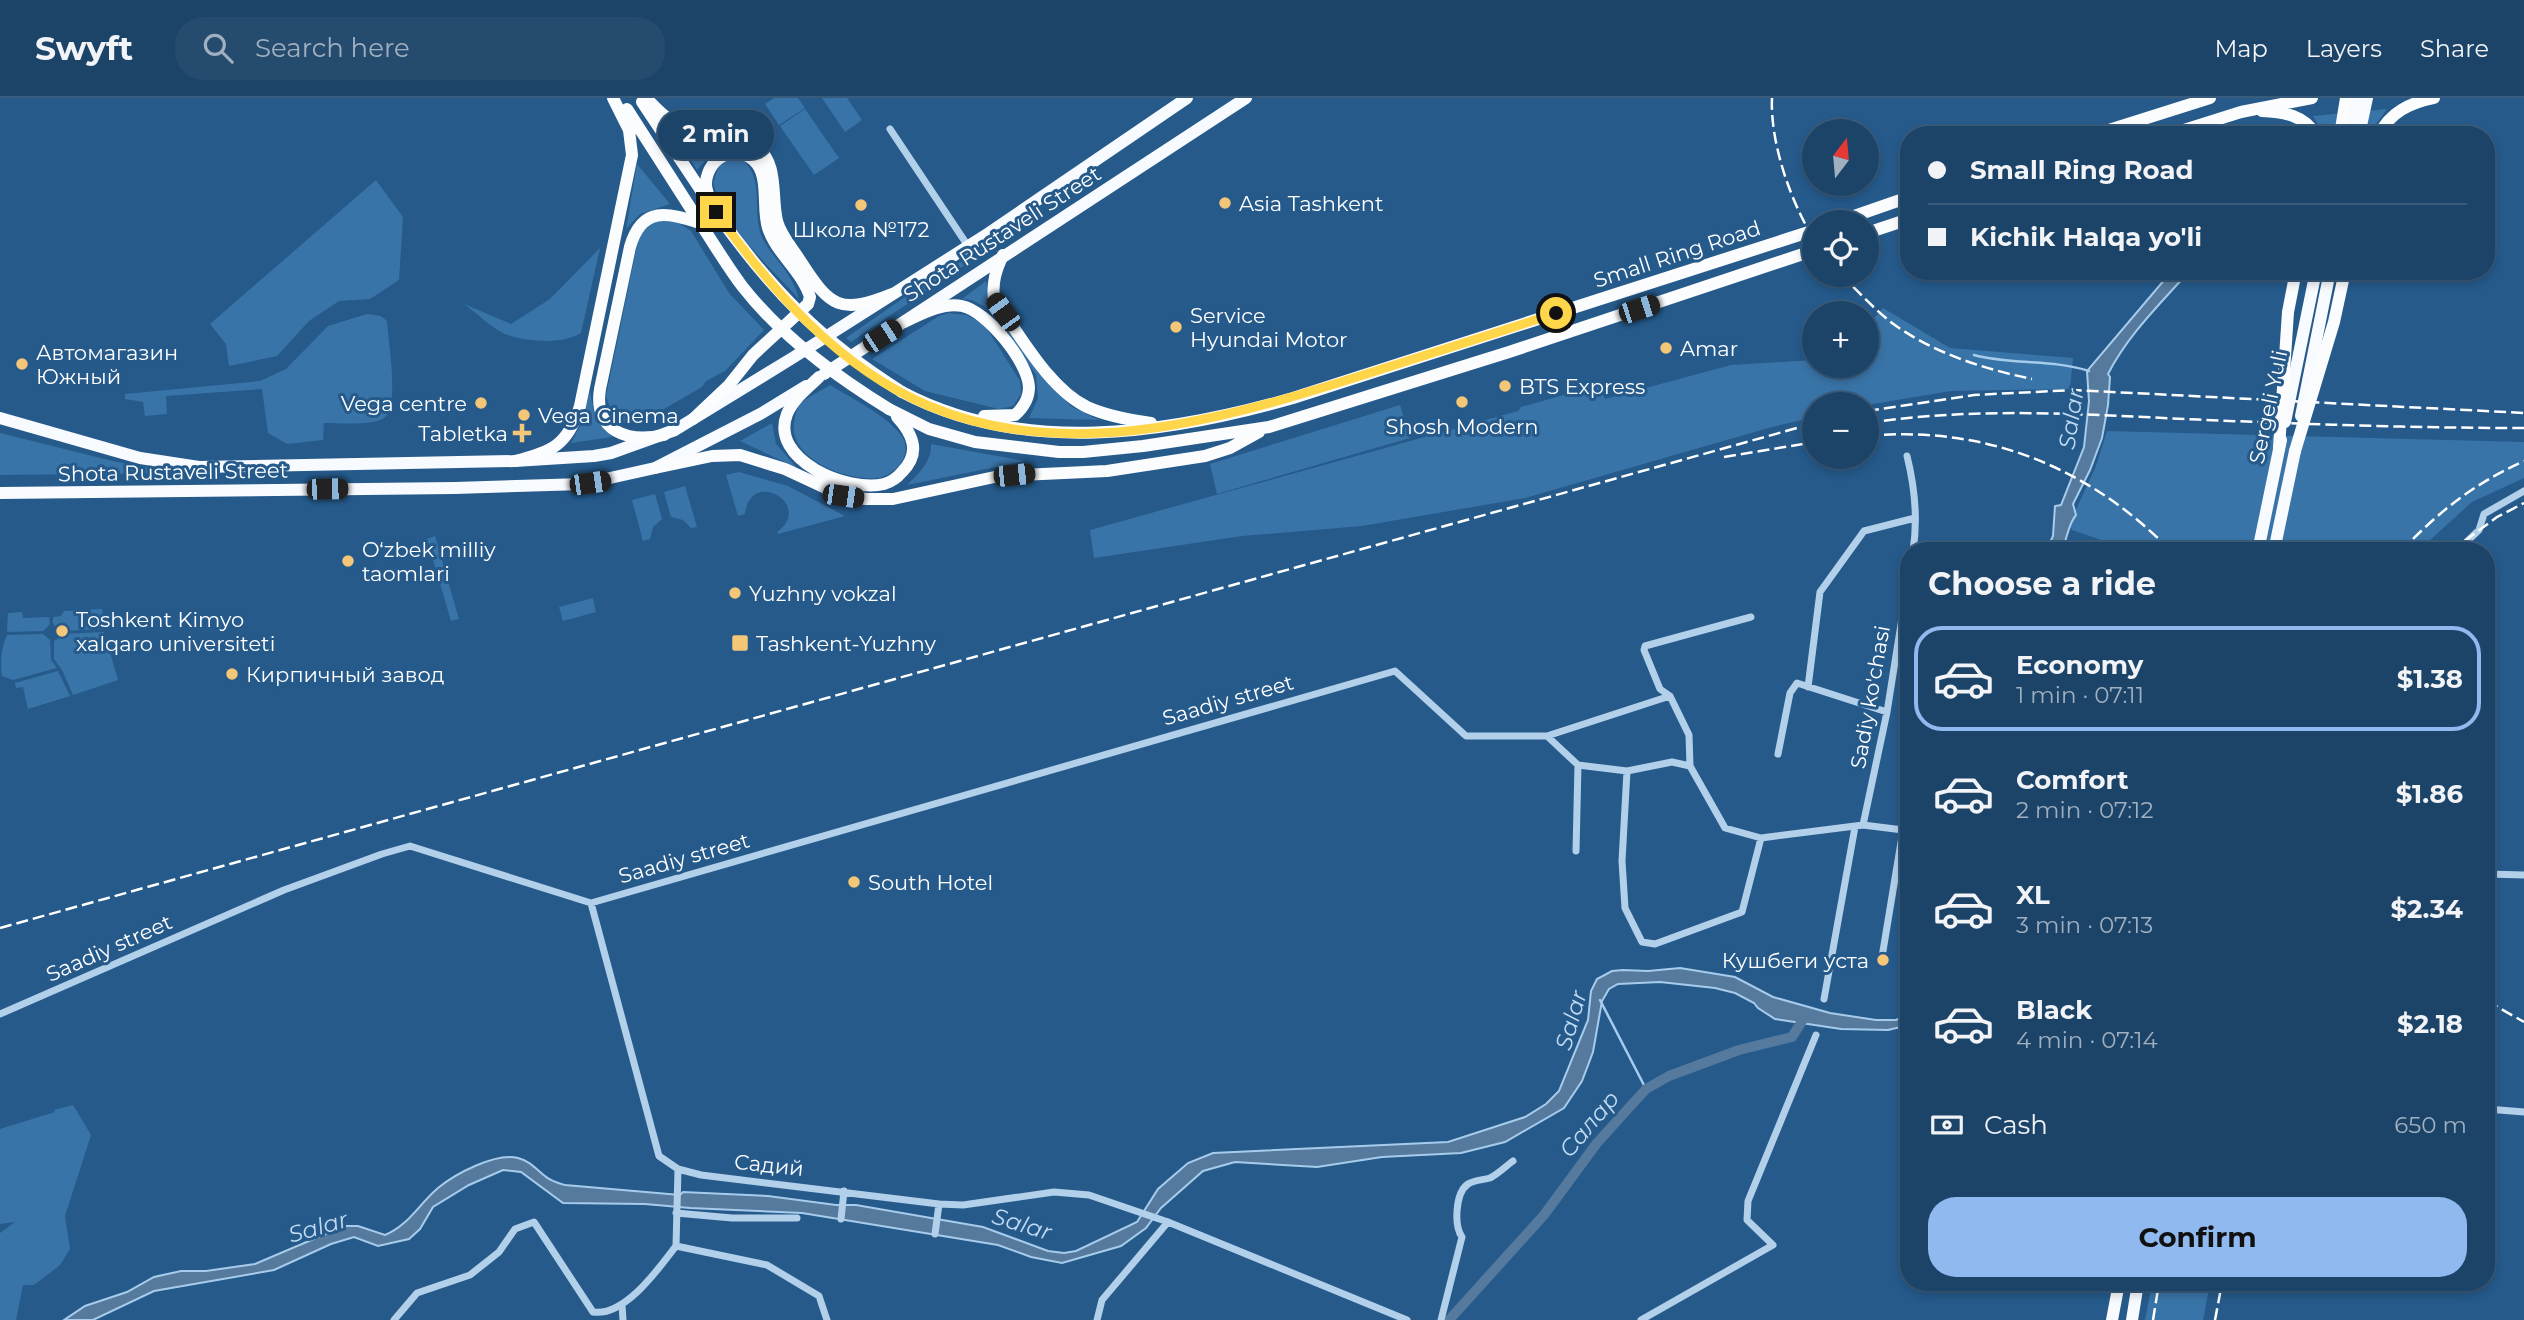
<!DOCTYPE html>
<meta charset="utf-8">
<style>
body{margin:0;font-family:Montserrat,sans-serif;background:#254b6e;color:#f1f3f6;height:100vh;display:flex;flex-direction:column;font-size:26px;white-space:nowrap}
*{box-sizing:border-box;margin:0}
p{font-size:23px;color:#a0b0c0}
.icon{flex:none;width:38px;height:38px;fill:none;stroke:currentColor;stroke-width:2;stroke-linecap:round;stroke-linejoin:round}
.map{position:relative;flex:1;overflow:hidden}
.drawer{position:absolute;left:1900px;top:444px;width:595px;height:749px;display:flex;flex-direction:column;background:#1c4468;border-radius:28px;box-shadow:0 4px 10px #0003,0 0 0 2px #3a5c7c}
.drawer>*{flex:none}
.guide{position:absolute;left:1900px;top:28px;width:595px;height:154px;border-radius:28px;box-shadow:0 4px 10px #0003,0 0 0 2px #3a5c7c;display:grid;align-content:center;height:154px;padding:0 28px;background:#1c4468}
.needle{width:46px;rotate:16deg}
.buttons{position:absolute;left:1802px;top:21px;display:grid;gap:14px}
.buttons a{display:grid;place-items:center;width:77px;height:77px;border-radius:50%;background:#1c4468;box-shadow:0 4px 10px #0003,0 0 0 2px #3a5c7c;font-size:35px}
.end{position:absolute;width:32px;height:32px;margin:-16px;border:9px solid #ffd54a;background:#111;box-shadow:0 0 0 4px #111}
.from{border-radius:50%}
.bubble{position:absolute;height:49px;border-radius:24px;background:#1c4468;box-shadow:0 4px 10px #0003,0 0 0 2px #3a5c7c;font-size:23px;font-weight:700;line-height:49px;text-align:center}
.car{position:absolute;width:21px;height:42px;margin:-21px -10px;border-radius:9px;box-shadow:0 0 5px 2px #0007;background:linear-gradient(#222 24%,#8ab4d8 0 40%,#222 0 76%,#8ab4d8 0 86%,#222 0)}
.guide b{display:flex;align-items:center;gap:24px;height:66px;font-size:26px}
.guide b+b{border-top:2px solid #3a5c7c}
.guide i{width:18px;height:18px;background:#f1f3f6}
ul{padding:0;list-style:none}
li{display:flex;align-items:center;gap:21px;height:105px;margin:0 14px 10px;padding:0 14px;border:4px solid transparent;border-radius:28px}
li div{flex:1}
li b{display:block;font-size:26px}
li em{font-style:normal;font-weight:700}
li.on{border-color:#90b9f0}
li>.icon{width:63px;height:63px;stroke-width:1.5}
h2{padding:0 28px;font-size:32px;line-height:84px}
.pay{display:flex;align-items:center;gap:18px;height:77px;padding:0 28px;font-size:26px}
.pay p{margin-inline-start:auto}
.action{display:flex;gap:14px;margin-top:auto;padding:14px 28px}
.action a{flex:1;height:80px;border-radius:28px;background:#90b9f0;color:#111;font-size:28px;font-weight:700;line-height:80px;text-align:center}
header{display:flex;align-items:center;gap:42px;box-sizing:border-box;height:98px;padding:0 35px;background:#1c4468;border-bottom:2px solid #3a5c7c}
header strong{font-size:33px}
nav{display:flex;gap:38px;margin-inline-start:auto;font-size:24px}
.search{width:490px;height:63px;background:#254b6e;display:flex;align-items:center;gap:18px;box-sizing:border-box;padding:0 24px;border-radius:28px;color:#a0b0c0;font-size:26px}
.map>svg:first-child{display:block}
.green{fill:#3974a8}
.water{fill:#567a9d;stroke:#a7cceb;stroke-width:2}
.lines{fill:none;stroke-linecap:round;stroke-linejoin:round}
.stream{stroke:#a7cceb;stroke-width:2.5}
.canal{stroke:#567a9d;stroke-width:10}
.minor{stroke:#b3d0ea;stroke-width:7}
.primary{stroke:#f7fafe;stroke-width:12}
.trunk{stroke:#fbfcfe;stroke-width:12}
.rail{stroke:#fff;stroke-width:2.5;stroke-dasharray:12 5;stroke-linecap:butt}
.primary-bridge{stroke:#f7fafe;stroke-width:12}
.trunk-bridge{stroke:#fbfcfe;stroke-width:12}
.route{stroke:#ffd54a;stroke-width:9}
.poi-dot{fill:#f4c677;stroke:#255a8b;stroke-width:2.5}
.labels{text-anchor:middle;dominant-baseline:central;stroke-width:6;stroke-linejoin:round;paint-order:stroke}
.poi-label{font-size:21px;fill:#fff;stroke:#255a8b;text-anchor:start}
.street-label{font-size:21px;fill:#fff;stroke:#255a8b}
.water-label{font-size:23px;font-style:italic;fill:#bfdaf1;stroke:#255a8b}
</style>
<header>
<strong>Swyft</strong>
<div class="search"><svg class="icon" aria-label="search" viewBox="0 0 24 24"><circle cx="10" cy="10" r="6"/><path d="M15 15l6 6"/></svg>Search here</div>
<nav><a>Map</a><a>Layers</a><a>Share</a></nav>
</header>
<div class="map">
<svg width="2524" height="1222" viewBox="0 0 2524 1222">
<rect width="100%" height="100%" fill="#255a8b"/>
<path class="green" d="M774,0H798L805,10L779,27L765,6Z
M822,0H847L862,22L845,34Z
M805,11L839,60L814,77L780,28Z
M2387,11L2376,26L2371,37H2324L2313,18Z
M674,34L728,43L748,50C720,46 715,52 697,72Z
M727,60L741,61C766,79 751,114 762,139C773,162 792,173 799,201C768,167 725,130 713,85L719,68Z
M637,66L670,106L640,116L626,131Z
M376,82L403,119L399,182L370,201L339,203L309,223L277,258L229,268L226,246L210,226Z
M656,121L677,124L691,133L729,195L764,232L725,273L706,283L702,289L652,318C635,320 629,332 613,318L606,298L638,143L643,131Z
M988,147L990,150L851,244L846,240L912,194Z
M600,150L581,235C561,247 526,244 505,236C491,230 477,215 464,206L511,226L550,201Z
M986,183L992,210L1038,274L1072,309L1099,322L1029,320L1038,300L1036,277L991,212L972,202L962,201Z
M1883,210L1950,250L2073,260L2070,291L1951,293L1867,307L1815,306V319L1772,329L1525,400L1362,428L1242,438L1094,460L1090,432L1518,313L1521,309L1599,287L1605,301L1731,267L1815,262V268H1867V228Z
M949,215L966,217L984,226L1020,283L1021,296L1013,308L999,311L925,293L872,261L939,218Z
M367,216L381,218L387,223C388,242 400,309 384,320C373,328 339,325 324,325L323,342L287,346L268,335L262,291L166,298L167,316L145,318L143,304L125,301V296L260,283L286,271L328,228Z
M830,287C851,300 886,317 901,337C914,355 897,377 877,380C847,383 788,361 794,324C795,318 796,313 799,308C806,299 821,293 830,287Z
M590,293L594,315L612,339L571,345L583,322Z
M1400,307L1410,340L1217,396L1210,366Z
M772,325L776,346L797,370L740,343Z
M2107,333L2524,344V380L2472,404L2418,453H2149L2140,448L2137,453H2133L2072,432L2069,427L2096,368Z
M0,335L117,364L183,375L0,377Z
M931,346L1025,363L907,387C919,376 932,363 931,346Z
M739,374L788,388L845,418L778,436L777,434C815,407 750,369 745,416L738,418L726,377Z
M685,388L697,429L691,430L683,422L671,419L664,394Z
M655,396L662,421L653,429L650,441L643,443L632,402Z
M435,438L459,521L451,523L427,441Z
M593,500L596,514L563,523L559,509Z
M102,511L105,531L60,533L53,526V519L61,518L64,513Z
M22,514L23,520L49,519L50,526L43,533L7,534L8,515Z
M104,534L118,582L73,597L62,572L54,561V543L58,541L61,536Z
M43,536L50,542L51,562L57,570L13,582L2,578C0,565 1,550 7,537Z
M58,573L70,598L28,611L23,589L16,590L15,585Z
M73,1007L91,1037L65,1118L70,1151L60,1167L34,1187H23L16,1222H0V1135L15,1124L0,1126V1031L55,1014L54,1012Z
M2152,1185H2210L2203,1222H2145Z"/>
<path class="water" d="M2184,173V179C2156,210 2127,239 2108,276L2110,279L2108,307L2102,340L2090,372L2073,406L2076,417C2067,428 2068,441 2061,453H2046L2053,438L2055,408L2061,407L2084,349L2089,303L2087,273L2171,174Z
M1680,870L1735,879L1773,899L1830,915L1876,922H1896L1909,916V927L1888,932L1841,931L1775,921L1758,910L1754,905L1735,895L1715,890L1660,884L1618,886L1609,891L1602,903L1593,954L1582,983L1564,1010L1505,1044L1461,1055L1382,1059L1317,1069L1235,1064L1203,1073L1161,1110L1146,1130L1121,1148L1062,1165L1031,1159L998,1147L802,1115L690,1110L645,1106L563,1105L521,1074L503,1072L469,1087L433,1109L420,1131L409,1141L378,1148L354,1139L331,1146L274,1172L154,1193L93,1222H64L85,1208L127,1194L154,1179L181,1173H206L255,1166L344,1128H358L385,1137C409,1127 419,1106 438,1090C455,1076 496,1054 518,1060C530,1063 536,1071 545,1078C550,1083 558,1085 565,1087L680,1097L683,1094L768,1098L836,1107H856L983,1129L1048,1153L1064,1155L1076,1153L1137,1124L1158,1091L1188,1065L1213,1055L1448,1044L1525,1019L1546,1006L1559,993L1588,922L1591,893L1597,881L1612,873L1623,872L1648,873Z"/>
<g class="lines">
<path class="stream" d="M1974,257C2011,267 2052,261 2089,273
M1600,902L1646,991"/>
<path class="canal" d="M1449,1222L1544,1117L1597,1045L1646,991L1669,978L1739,952L1792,939L1804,920"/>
<path class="minor" d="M890,31L968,148
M1907,358C1915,390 1918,421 1913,453
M2457,453L2479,432L2484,416L2524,393
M1808,589L1820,494L1864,433L1915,420
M1547,638L1670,598
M1778,656L1790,595L1797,585L1887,614
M1690,668L1689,637L1670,598L1660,591L1644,552L1645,548L1751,519
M1627,673L1622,763L1625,810L1642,844L1655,846L1742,814L1761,740
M1863,727L1887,614L1909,476
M1576,753L1578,667
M2487,776L2524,777
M591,805L659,1058L678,1071L701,1077L939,1106L963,1107L1054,1094L1089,1097L1168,1124L1407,1222
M1881,865L1903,732
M1824,901L1855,729
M0,916L284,792L382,756L410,748L591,805L1395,573L1466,638H1547L1578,667L1627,673L1672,664L1690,668L1725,730L1761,740L1863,727L1903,732L1909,729
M2487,1011L2524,1014
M676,1115L732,1120H797
M841,1121L844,1093
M935,1136L939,1106
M676,1148L678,1071
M622,1207L623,1222
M394,1222L417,1195L470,1177L499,1154L515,1131L534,1124L593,1214C625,1219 659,1170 676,1148L767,1167L819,1198L827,1222
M1097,1222L1102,1202L1168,1124
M1441,1222L1462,1139C1454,1128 1455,1095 1468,1086C1474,1082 1483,1082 1490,1080C1498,1076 1506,1068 1513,1063
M1641,1222L1773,1147L1747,1122L1748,1103L1816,937"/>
<path class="primary" d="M2347,37L2355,0
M2359,37L2367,0
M824,276L1246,0
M0,320L140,360L199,369L515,363L594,358L611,355L675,332L794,259L989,135L1187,0
M0,395L455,390L583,386L655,370L762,315L806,288
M2274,453L2295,353
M2112,1222L2119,1185
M2132,1222L2138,1185"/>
<path class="trunk" d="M646,0C655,9 666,22 679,26C703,34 736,31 756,48C779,66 771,97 777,123C781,138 793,151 801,164C830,209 840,217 892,196
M642,4L706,100
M627,11L700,125
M2262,13C2284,14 2304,17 2316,37
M2093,37L2210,0
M2168,37L2241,14L2312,0
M2340,37L2346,0
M2379,37C2390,14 2410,5 2434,0
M1837,124L1909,99
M1867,135L1909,121
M1003,157C996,172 992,184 994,201C1019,235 1048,290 1087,309C1107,318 1129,322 1151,325
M904,224C921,216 943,204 962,208C987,213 1028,264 1029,289C1029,301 1024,309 1015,317L984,318
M819,279C808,290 793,301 787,316C769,362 848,395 884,386C891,384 897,380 902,374C921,355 913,336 897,319
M902,294C1023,358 1167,336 1293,300L1815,132
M889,311L929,331L975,344L1059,354H1083L1143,348L1269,329L1509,254L1815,152
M693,321L729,287L753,257L808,206L810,199C802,173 776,155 768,130C762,111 769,82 757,66C739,44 709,57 706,84C705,94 712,105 716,114
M664,337C629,345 593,334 600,291L630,149C642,107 668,115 700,125
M515,363C552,354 568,347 580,308L632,57L629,32L613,0
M655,370L712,358L740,357L785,371L843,398L866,401H893L999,378L1107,373L1205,358L1230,350L1259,334"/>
<path class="rail" d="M1772,0C1770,45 1791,105 1815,143
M1841,177C1858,193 1874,211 1892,225C1933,255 1984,271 2032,281
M1867,313L1974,297L2074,292L2524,315
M1867,325C1973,309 2079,316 2185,321C2298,326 2411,330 2524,330
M1867,338C1985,327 2089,369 2171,453
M1724,359L1815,344
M2401,453C2441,412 2472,387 2524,363
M2451,453L2497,419L2524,405
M0,830L1815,325
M2487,903L2524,924
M2153,1222L2159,1185
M2215,1222L2222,1185"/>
<path class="primary-bridge" d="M2301,318L2330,173
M2285,324L2316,173
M2258,453L2281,342"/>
<path class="trunk-bridge" d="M716,114C770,191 822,244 902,294
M700,125C714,146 727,168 742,188C781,238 835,278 889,311
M2279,350L2288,214L2296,173
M2295,353L2334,224L2345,173"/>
</g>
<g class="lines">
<path class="route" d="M716,114C771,192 839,270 929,308C1074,369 1238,317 1379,272C1438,253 1497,235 1556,215"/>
</g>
<g class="poi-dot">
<circle cx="1225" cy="105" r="7"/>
<circle cx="861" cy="107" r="7"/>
<circle cx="1176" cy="229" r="7"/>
<circle cx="1666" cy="250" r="7"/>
<circle cx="22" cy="266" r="7"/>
<circle cx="1505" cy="288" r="7"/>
<circle cx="1462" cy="304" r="7"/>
<circle cx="481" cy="305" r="7"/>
<circle cx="524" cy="317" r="7"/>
<path d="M518.5 324.5h7v7h7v7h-7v7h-7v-7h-7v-7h7z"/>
<circle cx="348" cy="463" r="7"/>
<circle cx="735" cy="495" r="7"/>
<circle cx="62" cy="533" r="7"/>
<rect x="731" y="536" width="18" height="18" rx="3.5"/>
<circle cx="232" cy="576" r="7"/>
<circle cx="854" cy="784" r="7"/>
<circle cx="1883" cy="862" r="7"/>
</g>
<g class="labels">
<g class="poi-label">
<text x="1239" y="105">Asia Tashkent</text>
<text x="861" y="131" text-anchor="middle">Школа №172</text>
<text x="1190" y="217">Service<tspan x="1190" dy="24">Hyundai Motor</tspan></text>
<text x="1680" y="250">Amar</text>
<text x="36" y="254">Автомагазин<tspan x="36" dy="24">Южный</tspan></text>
<text x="1519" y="288">BTS Express</text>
<text x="467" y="305" text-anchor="end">Vega centre</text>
<text x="538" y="317">Vega Cinema</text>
<text x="1462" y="328" text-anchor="middle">Shosh Modern</text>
<text x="508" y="335" text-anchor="end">Tabletka</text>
<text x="362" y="451">O‘zbek milliy<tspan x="362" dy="24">taomlari</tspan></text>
<text x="749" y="495">Yuzhny vokzal</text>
<text x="76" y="521">Toshkent Kimyo<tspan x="76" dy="24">xalqaro universiteti</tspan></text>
<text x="756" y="545">Tashkent-Yuzhny</text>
<text x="246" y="576">Кирпичный завод</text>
<text x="868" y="784">South Hotel</text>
<text x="1869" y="862" text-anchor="end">Кушбеги уста</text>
</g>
<g class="street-label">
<text transform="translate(1002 136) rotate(-33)">Shota Rustaveli Street</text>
<text transform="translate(1677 156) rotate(-18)">Small Ring Road</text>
<text transform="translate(2268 309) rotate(-78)">Sergeli Yuli</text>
<text transform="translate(173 374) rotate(-1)">Shota Rustaveli Street</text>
<text transform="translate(1870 599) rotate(-80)">Sadiy ko'chasi</text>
<text transform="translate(1228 602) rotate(-16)">Saadiy street</text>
<text transform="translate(684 760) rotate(-16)">Saadiy street</text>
<text transform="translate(109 850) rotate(-24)">Saadiy street</text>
<text transform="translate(769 1067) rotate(6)">Садий</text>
</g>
<g class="water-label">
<text transform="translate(2071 321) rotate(-81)">Salar</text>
<text transform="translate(1571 922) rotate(-74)">Salar</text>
<text transform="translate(1589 1026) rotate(-50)">Салар</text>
<text transform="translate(1022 1126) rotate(17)">Salar</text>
<text transform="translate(318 1129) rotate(-16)">Salar</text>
</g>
</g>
</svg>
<div class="buttons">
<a><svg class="needle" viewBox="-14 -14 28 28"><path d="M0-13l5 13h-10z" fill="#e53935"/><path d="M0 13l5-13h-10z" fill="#a0b0c0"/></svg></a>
<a><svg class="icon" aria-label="locate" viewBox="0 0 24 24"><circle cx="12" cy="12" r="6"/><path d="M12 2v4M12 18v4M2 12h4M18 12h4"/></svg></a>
<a>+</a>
<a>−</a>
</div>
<i class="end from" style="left:1556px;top:215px"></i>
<i class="end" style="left:716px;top:114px"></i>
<div class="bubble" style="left:658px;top:12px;width:116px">2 min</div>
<i class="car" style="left:1639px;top:211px;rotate:72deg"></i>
<i class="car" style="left:1003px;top:214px;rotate:324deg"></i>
<i class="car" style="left:882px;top:238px;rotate:57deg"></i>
<i class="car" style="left:1014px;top:377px;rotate:84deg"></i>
<i class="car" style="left:590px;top:385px;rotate:82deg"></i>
<i class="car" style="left:327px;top:391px;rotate:89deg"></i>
<i class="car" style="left:843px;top:398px;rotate:98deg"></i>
<div class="guide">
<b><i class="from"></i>Small Ring Road</b>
<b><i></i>Kichik Halqa yo'li</b>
</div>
<section class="drawer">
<h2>Choose a ride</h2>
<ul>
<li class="on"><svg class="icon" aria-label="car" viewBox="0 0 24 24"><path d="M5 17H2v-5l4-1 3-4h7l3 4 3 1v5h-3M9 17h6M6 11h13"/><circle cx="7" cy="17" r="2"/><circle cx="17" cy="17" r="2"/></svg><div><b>Economy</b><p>1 min · 07:11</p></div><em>$1.38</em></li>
<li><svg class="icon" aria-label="car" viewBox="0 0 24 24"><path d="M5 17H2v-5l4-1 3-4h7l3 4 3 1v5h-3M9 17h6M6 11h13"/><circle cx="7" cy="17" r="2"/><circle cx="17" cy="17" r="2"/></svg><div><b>Comfort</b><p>2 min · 07:12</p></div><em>$1.86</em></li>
<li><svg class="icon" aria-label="car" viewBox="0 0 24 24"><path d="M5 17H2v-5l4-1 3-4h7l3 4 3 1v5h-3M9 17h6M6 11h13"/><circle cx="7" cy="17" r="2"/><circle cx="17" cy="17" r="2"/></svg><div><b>XL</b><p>3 min · 07:13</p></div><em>$2.34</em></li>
<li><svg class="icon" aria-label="car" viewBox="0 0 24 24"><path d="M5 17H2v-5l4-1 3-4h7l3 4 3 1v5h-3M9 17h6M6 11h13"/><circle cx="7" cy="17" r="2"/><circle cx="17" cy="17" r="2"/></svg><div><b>Black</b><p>4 min · 07:14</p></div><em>$2.18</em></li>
</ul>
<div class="pay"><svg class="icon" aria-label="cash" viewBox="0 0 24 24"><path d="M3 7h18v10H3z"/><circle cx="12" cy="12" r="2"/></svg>Cash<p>650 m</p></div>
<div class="action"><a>Confirm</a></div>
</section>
</div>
